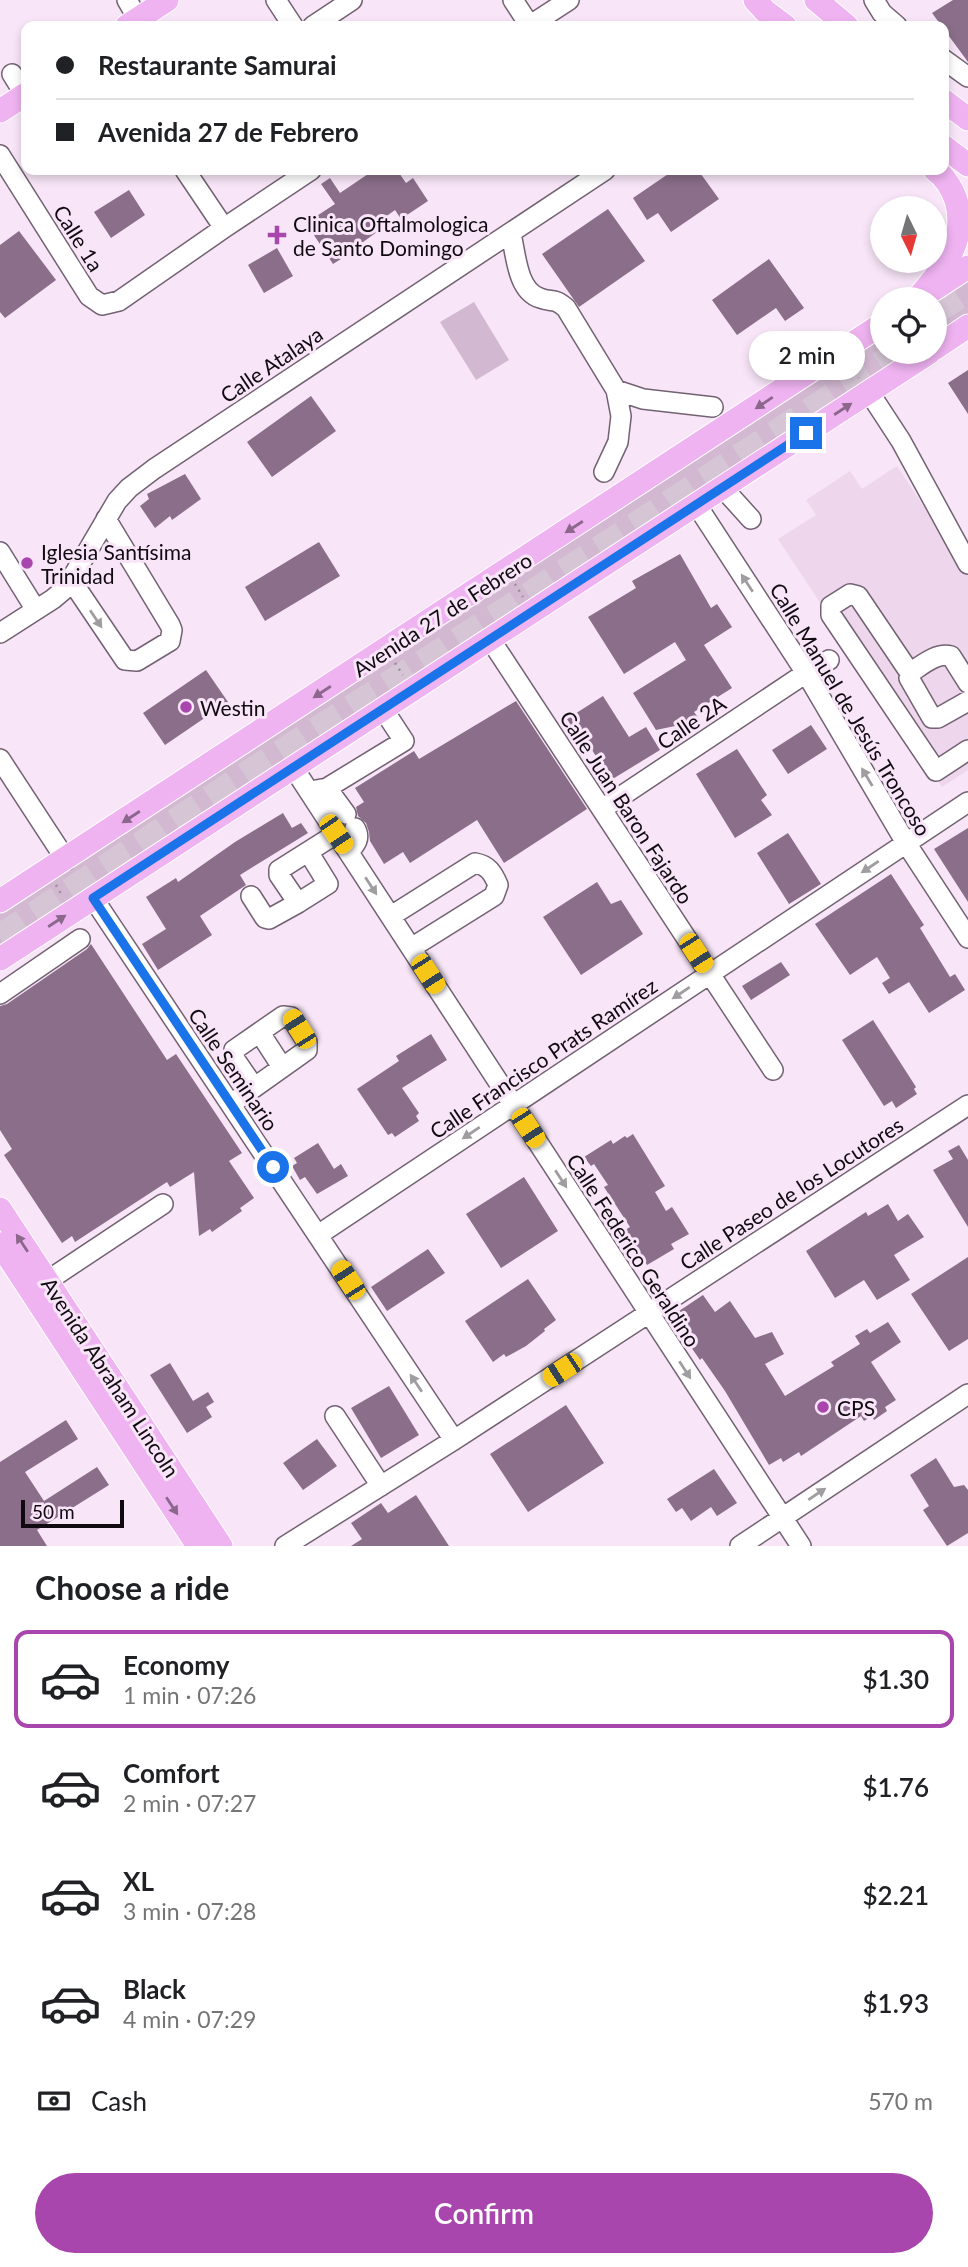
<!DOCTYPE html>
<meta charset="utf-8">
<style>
body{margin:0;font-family:Lato,sans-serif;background:#f2f2f2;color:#202124;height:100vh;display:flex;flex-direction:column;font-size:26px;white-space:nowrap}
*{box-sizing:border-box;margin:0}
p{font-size:23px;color:#757577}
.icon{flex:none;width:38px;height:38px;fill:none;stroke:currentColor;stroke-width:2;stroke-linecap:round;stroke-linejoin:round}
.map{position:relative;height:1546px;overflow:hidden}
.sheet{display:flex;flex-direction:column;background:#fff;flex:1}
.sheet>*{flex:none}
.hud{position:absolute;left:21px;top:21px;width:928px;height:154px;border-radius:14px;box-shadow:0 4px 10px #0003;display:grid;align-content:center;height:154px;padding:0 35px;background:#fff}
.needle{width:46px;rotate:175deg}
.tools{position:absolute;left:870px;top:196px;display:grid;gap:14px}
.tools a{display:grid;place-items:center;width:77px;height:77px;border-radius:50%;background:#fff;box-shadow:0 4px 10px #0003;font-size:35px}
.scale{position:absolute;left:21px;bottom:18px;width:103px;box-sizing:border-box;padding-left:7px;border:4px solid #110b11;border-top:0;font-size:19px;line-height:24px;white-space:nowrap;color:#110b11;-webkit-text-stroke:5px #f8e6f8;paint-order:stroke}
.end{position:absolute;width:32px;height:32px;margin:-16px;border:9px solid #1a73e8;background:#fff;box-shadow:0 0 0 4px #fff}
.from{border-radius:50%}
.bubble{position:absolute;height:49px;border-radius:24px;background:#fff;box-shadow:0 4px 10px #0003;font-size:23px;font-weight:600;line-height:49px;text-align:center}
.car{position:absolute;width:21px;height:42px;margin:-21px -10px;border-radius:9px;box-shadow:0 0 5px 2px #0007;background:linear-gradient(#f5c518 24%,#345 0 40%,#f5c518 0 76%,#345 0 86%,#f5c518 0)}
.hud b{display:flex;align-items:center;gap:24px;height:66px;font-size:26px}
.hud b+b{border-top:2px solid #e0e0e0}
.hud i{width:18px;height:18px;background:#202124}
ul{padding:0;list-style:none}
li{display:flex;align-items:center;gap:21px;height:98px;margin:0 14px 10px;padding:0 21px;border:4px solid transparent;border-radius:14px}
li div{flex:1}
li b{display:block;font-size:26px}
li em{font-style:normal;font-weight:600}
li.selected{border-color:#a946ad}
li>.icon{width:63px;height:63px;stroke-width:1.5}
h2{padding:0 35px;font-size:32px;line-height:84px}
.pay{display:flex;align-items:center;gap:18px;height:77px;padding:0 35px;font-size:26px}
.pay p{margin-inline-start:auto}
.cta{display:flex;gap:14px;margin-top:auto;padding:14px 35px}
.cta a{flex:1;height:80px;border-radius:42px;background:#a946ad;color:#fff;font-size:28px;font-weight:600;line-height:80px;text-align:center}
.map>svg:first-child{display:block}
.built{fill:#eed6ed}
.green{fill:#d3b8d2}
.building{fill:#8a6e8a}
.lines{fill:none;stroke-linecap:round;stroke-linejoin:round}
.highway-tunnel{stroke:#d5c5d5;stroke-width:28;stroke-dasharray:28 14;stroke-linecap:butt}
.minor-casing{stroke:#726272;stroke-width:22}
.major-casing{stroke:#fff;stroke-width:25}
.path{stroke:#9b8e9b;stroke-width:2.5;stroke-dasharray:2 5;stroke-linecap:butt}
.minor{stroke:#fff;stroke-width:19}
.major{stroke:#efb3f1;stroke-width:23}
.oneway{fill:#8b678c}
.oneway2{fill:#a09da0}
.route{stroke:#1a73e8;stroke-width:9}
.poi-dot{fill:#a946ad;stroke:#f8e6f8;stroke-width:2.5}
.labels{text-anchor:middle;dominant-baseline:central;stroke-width:6;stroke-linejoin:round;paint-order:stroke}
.poi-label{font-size:21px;fill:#110b11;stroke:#f8e6f8;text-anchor:start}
.street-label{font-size:21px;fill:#110b11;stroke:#f8e6f8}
</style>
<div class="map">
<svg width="968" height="1546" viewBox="0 0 968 1546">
<rect width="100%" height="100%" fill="#f8e6f8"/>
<path class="built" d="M897,466L968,573V770L942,787L778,539L816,515L806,500L850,471L862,489Z"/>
<path class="green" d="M968,271V321L935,343L934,299Z
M474,302L509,360L476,380L440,322Z
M882,329V352H921L0,952V908Z"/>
<path class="building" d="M953,0H968V62L932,13Z
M374,170H397L406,183L413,178L428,201L401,219L395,210L377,223L381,229L359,245L360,247L333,264L306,223L335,204L321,184L330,178L340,193Z
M674,170H698L719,199L671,232L658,213L647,220L633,198Z
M129,190L145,215L111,238L94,212Z
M608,209L645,261L579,307L542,254Z
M19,231L56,280L5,318L0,312V245Z
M277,248L293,276L264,293L248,265Z
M769,259L804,308L785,321L776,308L737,335L712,300Z
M968,370V414L948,383Z
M311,396L336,431L272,477L247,442Z
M185,474L201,499L172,520L170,516L155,528L140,506L149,499L147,494Z
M319,542L340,576L265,621L245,587Z
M680,554L711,608L717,604L732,627L704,645L732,688L694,712L699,719L682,731L675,726L656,730L633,693L686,660L675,642L624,674L588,617L636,588L632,581Z
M206,670L228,702L165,745L143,713Z
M603,696L629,737L646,727L660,750L611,780L592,750L588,752L567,719Z
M516,701L587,809L504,863L477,820L410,863L403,852L384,864L370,841L369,832L366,823L358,816L356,807L364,802L355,788L414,751L419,759Z
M811,725L827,749L788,774L772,750Z
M737,749L767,795L761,800L772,815L735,838L696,774Z
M283,813L292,828L301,823L308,833L240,875L246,885L200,916L212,935L158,970L142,944L166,929L146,897L176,878L178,882L235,842Z
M968,828V902L934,849Z
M788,833L821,884L789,904L757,853Z
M891,874L924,925L920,928L950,977L955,974L965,990L929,1013L909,982L889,994L882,983L890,978L877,957L850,975L815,924Z
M597,882L611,904L621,900L643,934L581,975L543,917Z
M91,944L167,1060L176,1054L242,1153L229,1161L254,1198L240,1208L242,1211L212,1232L210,1229L199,1236L194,1172L170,1187L167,1182L75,1242L72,1236L62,1243L4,1155L12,1149L0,1130V1006L7,1004L87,949Z
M781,962L790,975L751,1000L742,986Z
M873,1020L916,1087L914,1089L917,1094L896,1108L892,1101L884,1106L842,1040Z
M431,1034L447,1060L402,1088L419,1113L416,1116L419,1121L395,1137L392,1133L388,1135L357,1089L399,1061L396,1056Z
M633,1134L665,1186L655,1192L666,1211L672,1207L689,1234L671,1244L674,1249L647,1265L637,1249L629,1254L617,1235L630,1227L604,1187L608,1185L594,1164L591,1166L584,1157L611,1140L613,1144L625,1136L627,1138Z
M318,1143L334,1169L341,1164L348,1176L317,1194L305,1177L300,1180L292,1166L297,1163L294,1158Z
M959,1145L968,1160V1227L933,1170L953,1159L948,1151Z
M524,1177L558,1231L501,1268L466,1214Z
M888,1204L898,1221L908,1214L924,1237L894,1255L910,1280L877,1300L864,1280L835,1298L806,1251L866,1212L868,1216Z
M428,1249L445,1273L387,1311L371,1287Z
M968,1257V1339L949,1351L911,1294Z
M528,1279L556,1320L544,1329L545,1331L526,1346L506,1357L504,1354L493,1362L465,1321Z
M703,1295L715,1312L730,1301L755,1338L772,1332L784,1354L765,1364L785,1396L834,1366L831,1362L860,1344L855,1336L867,1329L870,1333L888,1322L901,1342L871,1362L896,1400L885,1407L887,1411L874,1420L872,1416L864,1421L861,1416L801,1456L799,1452L783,1462L781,1458L769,1465L725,1391L702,1358L700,1360L670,1317Z
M170,1363L193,1401L208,1392L214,1402L206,1407L212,1417L187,1433L150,1375Z
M389,1386L419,1435L381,1458L351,1408Z
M566,1405L604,1463L528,1512L490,1454Z
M66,1420L78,1439L25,1472L44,1501L97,1467L109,1485L37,1530L47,1546H0V1462Z
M317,1439L337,1466L303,1490L283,1463Z
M936,1458L954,1487L964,1485L968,1490V1533L947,1546L923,1510L929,1506L910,1475Z
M714,1469L737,1503L717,1516L711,1507L691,1521L682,1508L676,1512L667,1499Z
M416,1495L449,1546H351L362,1539L351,1523L381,1503L388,1513Z"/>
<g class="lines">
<path class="highway-tunnel" d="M934,311L968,289
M0,938L255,770L517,604L901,352"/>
<g class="minor-casing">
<path id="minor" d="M127,0L138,19
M276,0L293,26
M513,0L530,26
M874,0L882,13L897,26
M313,26L352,0
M529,26L569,0
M943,59L968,77
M12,74L25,95
M0,155L89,296L102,305L119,301L224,228L311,170
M185,170L224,228
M511,234C516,254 517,291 540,298C553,303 553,297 566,308L616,390L621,416L618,442L604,472
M616,390L643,399L713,407
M869,392L901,441L968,564
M722,487L751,519
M696,504L806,673L906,843L968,938
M0,552L36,610
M71,580L125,660L137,661L170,641L172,630L170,625L106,519
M0,633L53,599L66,588L117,501L129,488L154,469L605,170
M490,639L773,1070
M910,673L858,596L850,594L831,606V615L936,771L968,750
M968,683L951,656C937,652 922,665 910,673L909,678L932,718H938L968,701
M0,759L66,860
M293,767L801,1546
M327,788L404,741L383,709
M316,790L327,788L346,814
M602,809L806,673L829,660
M349,852C356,844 361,838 355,828
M312,858L328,884L298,903L279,875V870L336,834
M251,896L265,918L269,919L298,903
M93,898L454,1440
M391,916L475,863C488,865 493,873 498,885L494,896L411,948
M0,994L80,939
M260,1033L282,1067
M231,1104L307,1050V1042L291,1017L283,1016L234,1050V1058L254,1087
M318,1235L968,802
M47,1281L163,1204
M335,1416L381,1486
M285,1546L454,1440L968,1105
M740,1546L968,1394"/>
</g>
<g class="major-casing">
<path id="major" d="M755,0L765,11L785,26
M816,0L847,26
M127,26L167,0
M943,100L968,119
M0,111L26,94
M943,146L968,165
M933,290L968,267
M917,299C942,269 968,243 956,200C952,189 945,177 935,170
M934,349L968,326
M0,901L882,324
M0,959L930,352
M0,1209L221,1546
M0,1244L198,1546"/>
</g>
<path class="path" d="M851,366L859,378
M515,584L523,597
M395,663L403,675
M56,885L63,897"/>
<use href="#minor" class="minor"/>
<use href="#major" class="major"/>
</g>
<defs><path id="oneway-solid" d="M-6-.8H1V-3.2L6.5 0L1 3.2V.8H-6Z" transform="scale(1.75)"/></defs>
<g class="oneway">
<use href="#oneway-solid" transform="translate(764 403) rotate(146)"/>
<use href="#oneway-solid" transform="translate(843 409) rotate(-33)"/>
<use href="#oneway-solid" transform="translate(574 527) rotate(147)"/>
<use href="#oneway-solid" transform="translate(322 692) rotate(147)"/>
<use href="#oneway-solid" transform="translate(131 817) rotate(147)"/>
<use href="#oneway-solid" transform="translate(57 921) rotate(-33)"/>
<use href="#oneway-solid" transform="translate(22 1243) rotate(-123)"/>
<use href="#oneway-solid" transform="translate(172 1506) rotate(57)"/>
</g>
<g class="oneway2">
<use href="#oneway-solid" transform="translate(747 583) rotate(-123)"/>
<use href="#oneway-solid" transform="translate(96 619) rotate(56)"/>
<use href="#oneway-solid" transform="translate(867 777) rotate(-121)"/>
<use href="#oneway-solid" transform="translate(870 867) rotate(146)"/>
<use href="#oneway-solid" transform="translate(371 886) rotate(57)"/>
<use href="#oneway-solid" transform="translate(681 993) rotate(146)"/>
<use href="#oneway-solid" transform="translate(471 1133) rotate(146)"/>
<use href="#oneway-solid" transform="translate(561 1179) rotate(57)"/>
<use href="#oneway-solid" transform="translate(685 1370) rotate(57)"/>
<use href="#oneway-solid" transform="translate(416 1383) rotate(-124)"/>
<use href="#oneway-solid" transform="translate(817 1494) rotate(-34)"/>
</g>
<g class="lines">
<path class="route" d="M273,1167L93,898L806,433"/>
</g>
<g class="poi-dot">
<path d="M273.5 224.5h7v7h7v7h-7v7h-7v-7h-7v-7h7z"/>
<circle cx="27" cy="563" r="7"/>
<circle cx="186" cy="707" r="7"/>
<circle cx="823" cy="1407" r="7"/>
</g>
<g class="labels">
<g class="poi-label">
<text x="293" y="223">Clinica Oftalmologica<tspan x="293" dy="24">de Santo Domingo</tspan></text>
<text x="41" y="551">Iglesia Santísima<tspan x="41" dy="24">Trinidad</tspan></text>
<text x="200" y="707">Westin</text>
<text x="837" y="1407">CPS</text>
</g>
<g class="street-label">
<text transform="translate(79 238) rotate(58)">Calle 1a</text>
<text transform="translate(271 364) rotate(-34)">Calle Atalaya</text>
<text transform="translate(442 614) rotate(-33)">Avenida 27 de Febrero</text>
<text transform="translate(851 709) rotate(59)">Calle Manuel de Jesús Troncoso</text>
<text transform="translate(691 722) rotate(-34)">Calle 2A</text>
<text transform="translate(627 807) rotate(57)">Calle Juan Baron Fajardo</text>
<text transform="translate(543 1058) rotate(-34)">Calle Francisco Prats Ramírez</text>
<text transform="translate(234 1069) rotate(56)">Calle Seminario</text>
<text transform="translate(791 1193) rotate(-33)">Calle Paseo de los Locutores</text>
<text transform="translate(634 1250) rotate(57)">Calle Federico Geraldino</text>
<text transform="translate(111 1377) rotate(57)">Avenida Abraham Lincoln</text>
</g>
</g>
</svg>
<div class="tools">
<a><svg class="needle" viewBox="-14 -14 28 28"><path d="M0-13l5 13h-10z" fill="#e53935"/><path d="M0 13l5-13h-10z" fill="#757577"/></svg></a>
<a><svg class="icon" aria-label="locate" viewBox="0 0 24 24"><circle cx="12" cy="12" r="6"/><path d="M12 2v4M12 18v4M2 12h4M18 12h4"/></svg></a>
</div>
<div class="scale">50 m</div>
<i class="end from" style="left:273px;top:1167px"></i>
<i class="end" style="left:806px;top:433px"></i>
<div class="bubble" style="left:749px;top:331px;width:116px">2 min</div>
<i class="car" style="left:336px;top:834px;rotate:146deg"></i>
<i class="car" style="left:696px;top:953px;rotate:147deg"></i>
<i class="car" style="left:428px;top:974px;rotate:147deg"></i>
<i class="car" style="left:299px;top:1029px;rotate:328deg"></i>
<i class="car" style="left:528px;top:1128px;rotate:147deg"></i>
<i class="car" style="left:348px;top:1280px;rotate:327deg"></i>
<i class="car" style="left:562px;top:1370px;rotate:237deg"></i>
<div class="hud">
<b><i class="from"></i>Restaurante Samurai</b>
<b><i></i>Avenida 27 de Febrero</b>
</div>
</div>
<section class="sheet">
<h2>Choose a ride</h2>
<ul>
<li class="selected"><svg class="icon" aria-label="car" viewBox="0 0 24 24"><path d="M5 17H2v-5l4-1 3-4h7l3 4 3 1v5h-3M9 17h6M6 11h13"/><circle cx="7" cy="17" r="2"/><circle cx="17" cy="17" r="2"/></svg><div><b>Economy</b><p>1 min · 07:26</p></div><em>$1.30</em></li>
<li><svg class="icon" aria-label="car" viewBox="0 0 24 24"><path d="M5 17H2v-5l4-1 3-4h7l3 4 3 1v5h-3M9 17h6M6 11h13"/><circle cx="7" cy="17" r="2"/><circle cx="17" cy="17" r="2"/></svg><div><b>Comfort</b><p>2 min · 07:27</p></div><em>$1.76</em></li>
<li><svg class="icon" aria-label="car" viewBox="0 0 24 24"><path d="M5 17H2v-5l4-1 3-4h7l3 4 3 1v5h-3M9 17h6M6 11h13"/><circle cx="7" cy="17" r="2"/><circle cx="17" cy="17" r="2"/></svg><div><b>XL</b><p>3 min · 07:28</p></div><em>$2.21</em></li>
<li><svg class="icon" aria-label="car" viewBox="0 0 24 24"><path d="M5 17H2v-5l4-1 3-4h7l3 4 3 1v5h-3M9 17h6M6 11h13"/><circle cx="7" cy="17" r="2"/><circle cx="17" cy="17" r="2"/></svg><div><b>Black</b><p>4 min · 07:29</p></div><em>$1.93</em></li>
</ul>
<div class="pay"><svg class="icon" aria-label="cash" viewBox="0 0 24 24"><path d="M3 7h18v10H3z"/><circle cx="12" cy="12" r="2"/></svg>Cash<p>570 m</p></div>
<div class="cta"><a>Confirm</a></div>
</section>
